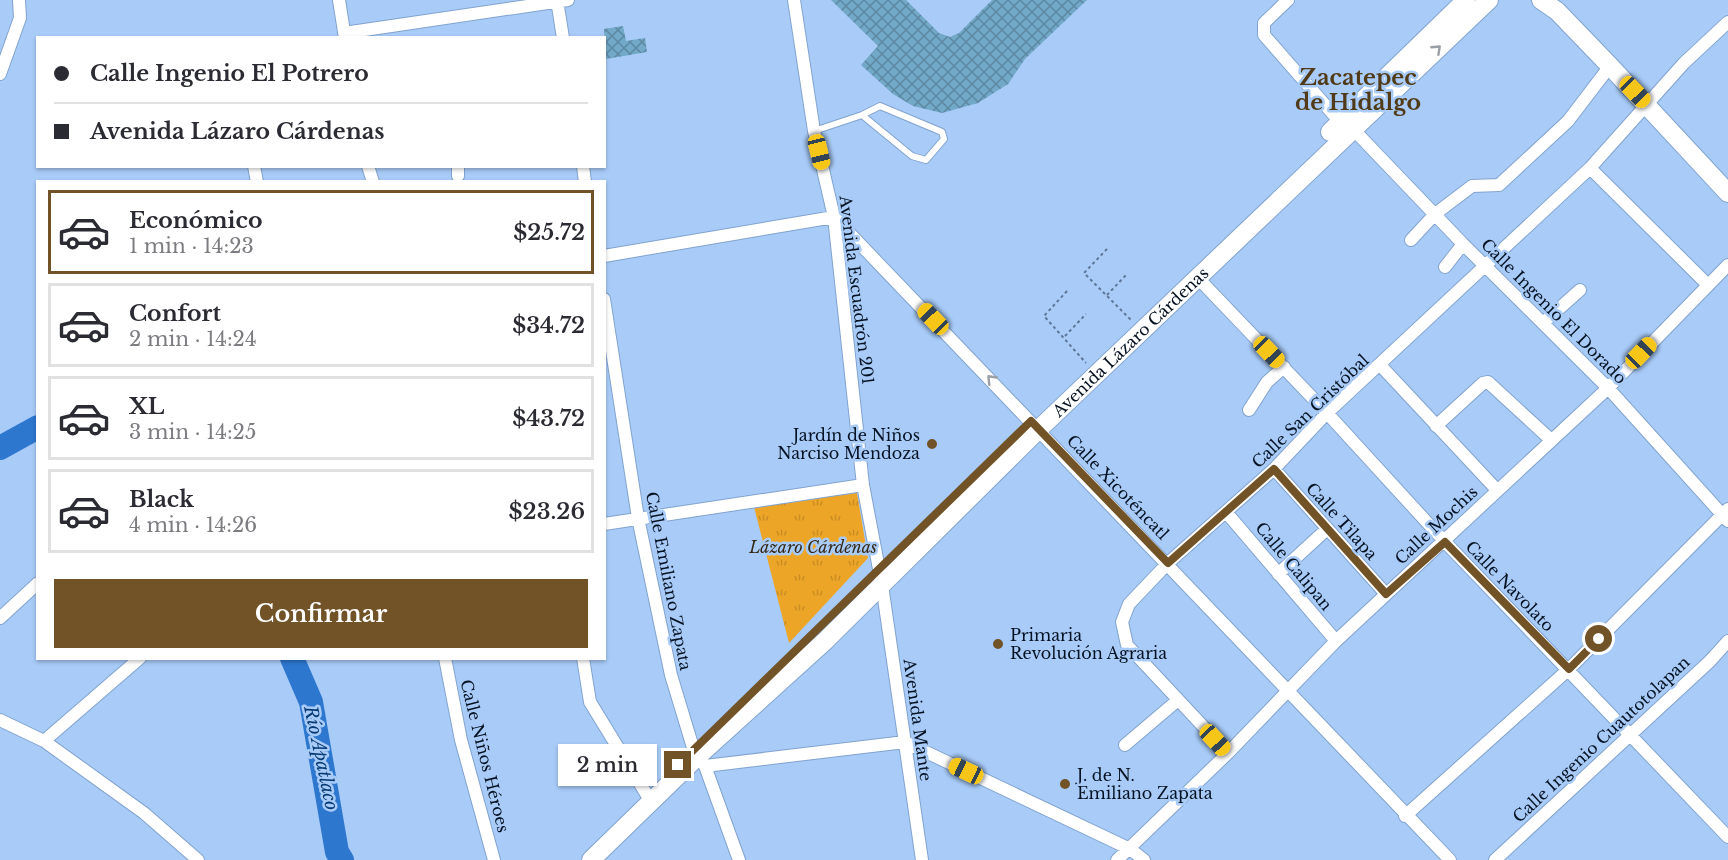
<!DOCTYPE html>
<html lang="es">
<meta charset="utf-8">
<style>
body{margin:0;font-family:"Libre Baskerville",serif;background:#f7f7f7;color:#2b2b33;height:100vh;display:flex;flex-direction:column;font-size:22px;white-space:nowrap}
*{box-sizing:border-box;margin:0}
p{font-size:20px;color:#7c7c81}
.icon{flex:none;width:33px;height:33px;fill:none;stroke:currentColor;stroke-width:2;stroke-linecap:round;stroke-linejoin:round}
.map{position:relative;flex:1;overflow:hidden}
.side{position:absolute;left:36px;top:180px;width:570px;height:480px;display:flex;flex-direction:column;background:#fff;border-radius:0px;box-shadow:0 2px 4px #0004}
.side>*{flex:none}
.top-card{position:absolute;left:36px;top:36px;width:570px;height:132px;border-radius:0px;box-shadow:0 2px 4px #0004;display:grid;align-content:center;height:132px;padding:0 18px;background:#fff}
.end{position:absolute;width:27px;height:27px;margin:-14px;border:8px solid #715327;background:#fff;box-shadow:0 0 0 3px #fff}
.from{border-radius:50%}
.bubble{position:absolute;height:42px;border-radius:0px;background:#fff;box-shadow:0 2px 4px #0004;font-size:20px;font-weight:600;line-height:42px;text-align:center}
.car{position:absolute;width:18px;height:36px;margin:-18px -9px;border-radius:8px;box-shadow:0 0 4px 2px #0007;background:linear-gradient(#f5c518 24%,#345 0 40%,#f5c518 0 76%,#345 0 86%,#f5c518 0)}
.top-card b{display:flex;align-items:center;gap:21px;height:57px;font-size:22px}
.top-card b+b{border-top:2px solid #e1e1e2}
.top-card i{width:15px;height:15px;background:#2b2b33}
ul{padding:10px 0 0;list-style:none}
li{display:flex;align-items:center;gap:18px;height:84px;margin:0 12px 9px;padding:0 6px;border:3px solid #e1e1e2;border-radius:0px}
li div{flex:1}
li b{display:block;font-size:22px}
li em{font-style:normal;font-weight:600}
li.active{border-color:#715327}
li>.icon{width:54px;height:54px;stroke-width:1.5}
.primary-button{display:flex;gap:12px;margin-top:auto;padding:12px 18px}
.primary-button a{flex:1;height:69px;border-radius:0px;background:#715327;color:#fff;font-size:24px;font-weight:600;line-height:69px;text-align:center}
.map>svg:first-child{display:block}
.park{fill:url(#park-tufts)}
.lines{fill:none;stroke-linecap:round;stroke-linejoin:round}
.river{stroke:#2d77cf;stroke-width:24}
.building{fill:url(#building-cross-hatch)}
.lane-casing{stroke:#81a3ce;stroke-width:8}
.street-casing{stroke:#81a3ce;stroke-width:14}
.secondary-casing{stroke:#81a3ce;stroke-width:20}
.path{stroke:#5e7796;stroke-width:2;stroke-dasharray:3 3;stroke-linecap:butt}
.lane{stroke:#fff;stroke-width:6}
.street{stroke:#fff;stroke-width:12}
.secondary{stroke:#fff;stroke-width:18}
.oneway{stroke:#9ba0a7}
.route{stroke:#715327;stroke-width:8}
.poi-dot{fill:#715327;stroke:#a8cbf8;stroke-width:2}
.labels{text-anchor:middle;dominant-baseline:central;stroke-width:5;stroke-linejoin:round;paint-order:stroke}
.street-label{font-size:16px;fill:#061222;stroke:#a8cbf8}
.poi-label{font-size:16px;fill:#061222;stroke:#a8cbf8;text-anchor:start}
.park-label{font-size:16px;font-style:italic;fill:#352815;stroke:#a8cbf8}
.water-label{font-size:18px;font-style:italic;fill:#063a73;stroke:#a8cbf8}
.district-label{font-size:22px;font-weight:bold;fill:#513a17;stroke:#a8cbf8}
</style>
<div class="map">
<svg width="1728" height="860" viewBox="0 0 1728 860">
<defs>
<pattern id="park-tufts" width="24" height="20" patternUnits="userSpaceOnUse" patternTransform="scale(1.5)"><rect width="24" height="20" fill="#eda527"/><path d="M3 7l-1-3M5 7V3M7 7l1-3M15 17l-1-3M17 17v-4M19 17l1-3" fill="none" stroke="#ca8d23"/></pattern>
<pattern id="building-cross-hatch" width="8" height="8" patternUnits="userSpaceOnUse" patternTransform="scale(1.5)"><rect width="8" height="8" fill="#72a9c8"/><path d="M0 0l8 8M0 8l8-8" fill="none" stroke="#5c88a2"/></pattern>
</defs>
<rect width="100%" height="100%" fill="#a8cbf8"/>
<path class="park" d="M857,493L868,558L789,643L754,507Z"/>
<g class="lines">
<path class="river" d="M0,448L38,427
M292,658L311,702L337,852L342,860"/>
</g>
<path class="building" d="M831,0H906L939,33L950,37L959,33L992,0H1087L1025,59L1008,84L978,103L942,113L913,106L893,94L861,65L878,46Z
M623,26L626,41L645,38L647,52L606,59L604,29Z"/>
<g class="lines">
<g class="lane-casing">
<path id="lane" d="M814,131L862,115L912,156L926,160L944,139L942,132L880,106L862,115"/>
</g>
<g class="street-casing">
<path id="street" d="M339,0L345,38
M557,0L563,38
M794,0L814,131L834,217L863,485L882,585L922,860
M1288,0L1264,23V35L1340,122
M344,33L568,0
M0,74L20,18L19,0
M1352,128L1463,244L1608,388L1728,521
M254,166L257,182
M368,166L373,182
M583,166L585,182
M1590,168L1708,285
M458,176V166
M1411,240L1435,214L1472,186L1499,185L1568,121L1610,66
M604,256L834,217L1450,860
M1445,267L1463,244
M1197,277L1327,413L1445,542L1728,837
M604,299L638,518L671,675L694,751L705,766L739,860
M1544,322L1580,290
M1381,366L1497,490
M1249,410L1267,382L1284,367
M1436,426L1483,383L1488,382L1550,439
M1274,469L1386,594
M1226,512L1336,641
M604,524L863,485
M1278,574L1327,529
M0,618L38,583
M445,658L461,740L494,860
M583,658L590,702L647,795
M0,720L44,741L144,813L198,860
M44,741L140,658
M1125,745L1178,700
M1228,753L1127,645L1122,622L1129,604L1168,563L1274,469L1327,413L1590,168L1684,63L1728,22
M705,766L905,742L1130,849L1144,860
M1405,816L1569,669L1728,509
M1117,860L1228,753L1336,641L1608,388L1728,265
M1495,860L1710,661L1728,641"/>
</g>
<g class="secondary-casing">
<g id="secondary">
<path d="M1541,0L1557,11L1610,66L1728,193"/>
<path d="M1330,132L1466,0"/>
<path id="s1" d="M591,860L698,756L825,641L1039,429L1489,0"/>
</g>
</g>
<path class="path" d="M1107,249L1084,273L1131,320
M1067,291L1044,316L1086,363
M1107,295L1127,274
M1065,336L1086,314"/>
<use href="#lane" class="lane"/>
<use href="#street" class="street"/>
<use href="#secondary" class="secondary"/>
</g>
<defs><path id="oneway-chevron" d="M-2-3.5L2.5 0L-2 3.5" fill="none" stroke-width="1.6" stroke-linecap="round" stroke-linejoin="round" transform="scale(1.5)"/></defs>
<g class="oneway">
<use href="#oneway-chevron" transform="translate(1437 49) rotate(-43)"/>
<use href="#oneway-chevron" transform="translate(991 379) rotate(-134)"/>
</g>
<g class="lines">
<path class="route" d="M678,765L1031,421L1168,563L1274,469L1386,594L1445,542L1569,669L1599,639"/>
</g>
<g class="poi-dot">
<circle cx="932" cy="444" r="6"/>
<circle cx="998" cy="644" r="6"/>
<circle cx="1065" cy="784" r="6"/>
</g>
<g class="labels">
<g class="street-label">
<text transform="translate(857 290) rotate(83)">Avenida Escuadrón 201</text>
<text transform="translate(1554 311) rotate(45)">Calle Ingenio El Dorado</text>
<text stroke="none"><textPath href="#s1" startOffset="748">Avenida Lázaro Cárdenas</textPath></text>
<text transform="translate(1310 411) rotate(-44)">Calle San Cristóbal</text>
<text transform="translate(1118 487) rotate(46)">Calle Xicoténcatl</text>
<text transform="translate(1342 521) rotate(48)">Calle Tilapa</text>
<text transform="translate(1436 525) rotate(-43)">Calle Mochis</text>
<text transform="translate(1294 566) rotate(50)">Calle Calipan</text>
<text transform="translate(669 581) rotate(79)">Calle Emiliano Zapata</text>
<text transform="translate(1510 586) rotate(46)">Calle Navolato</text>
<text transform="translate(918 720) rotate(82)">Avenida Mante</text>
<text transform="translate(1601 739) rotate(-43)">Calle Ingenio Cuautotolapan</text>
<text transform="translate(485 756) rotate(76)">Calle Niños Héroes</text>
</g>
<g class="poi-label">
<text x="920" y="435" text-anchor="end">Jardín de Niños<tspan x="920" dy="18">Narciso Mendoza</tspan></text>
<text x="1010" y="635">Primaria<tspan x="1010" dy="18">Revolución Agraria</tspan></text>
<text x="1077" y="775">J. de N.<tspan x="1077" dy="18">Emiliano Zapata</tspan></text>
</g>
<g class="park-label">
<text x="813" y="547">Lázaro Cárdenas</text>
</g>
<g class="water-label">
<text transform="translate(321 758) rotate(78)">Río Apatlaco</text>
</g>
<g class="district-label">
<text x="1358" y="77">Zacatepec<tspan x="1358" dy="25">de Hidalgo</tspan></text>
</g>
</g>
</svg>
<i class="end from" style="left:1599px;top:639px"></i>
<i class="end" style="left:678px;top:765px"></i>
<div class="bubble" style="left:558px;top:744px;width:99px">2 min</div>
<i class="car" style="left:1635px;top:92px;rotate:136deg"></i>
<i class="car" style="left:819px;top:152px;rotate:166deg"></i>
<i class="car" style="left:933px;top:319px;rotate:316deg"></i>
<i class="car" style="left:1269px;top:352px;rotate:136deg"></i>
<i class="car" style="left:1641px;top:353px;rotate:44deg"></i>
<i class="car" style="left:1215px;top:740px;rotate:137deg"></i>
<i class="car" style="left:966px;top:771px;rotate:295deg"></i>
<div class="top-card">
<b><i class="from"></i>Calle Ingenio El Potrero</b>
<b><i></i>Avenida Lázaro Cárdenas</b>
</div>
<section class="side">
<ul>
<li class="active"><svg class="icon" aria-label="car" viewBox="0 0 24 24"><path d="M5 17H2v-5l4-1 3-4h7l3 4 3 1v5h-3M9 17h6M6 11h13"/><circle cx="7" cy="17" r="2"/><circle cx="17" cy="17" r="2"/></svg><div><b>Económico</b><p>1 min · 14:23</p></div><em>$25.72</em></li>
<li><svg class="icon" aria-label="car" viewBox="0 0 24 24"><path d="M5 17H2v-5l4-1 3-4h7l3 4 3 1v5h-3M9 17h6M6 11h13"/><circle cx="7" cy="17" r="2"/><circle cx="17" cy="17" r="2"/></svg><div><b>Confort</b><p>2 min · 14:24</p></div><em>$34.72</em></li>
<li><svg class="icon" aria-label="car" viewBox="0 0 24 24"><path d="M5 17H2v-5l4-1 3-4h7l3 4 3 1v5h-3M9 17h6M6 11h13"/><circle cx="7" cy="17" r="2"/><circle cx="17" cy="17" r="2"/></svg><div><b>XL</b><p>3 min · 14:25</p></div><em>$43.72</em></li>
<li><svg class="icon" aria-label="car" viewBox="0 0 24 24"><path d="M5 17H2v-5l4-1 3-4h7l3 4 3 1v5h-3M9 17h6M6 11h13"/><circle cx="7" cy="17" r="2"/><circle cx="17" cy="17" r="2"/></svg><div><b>Black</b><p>4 min · 14:26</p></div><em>$23.26</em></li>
</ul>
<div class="primary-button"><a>Confirmar</a></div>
</section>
</div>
